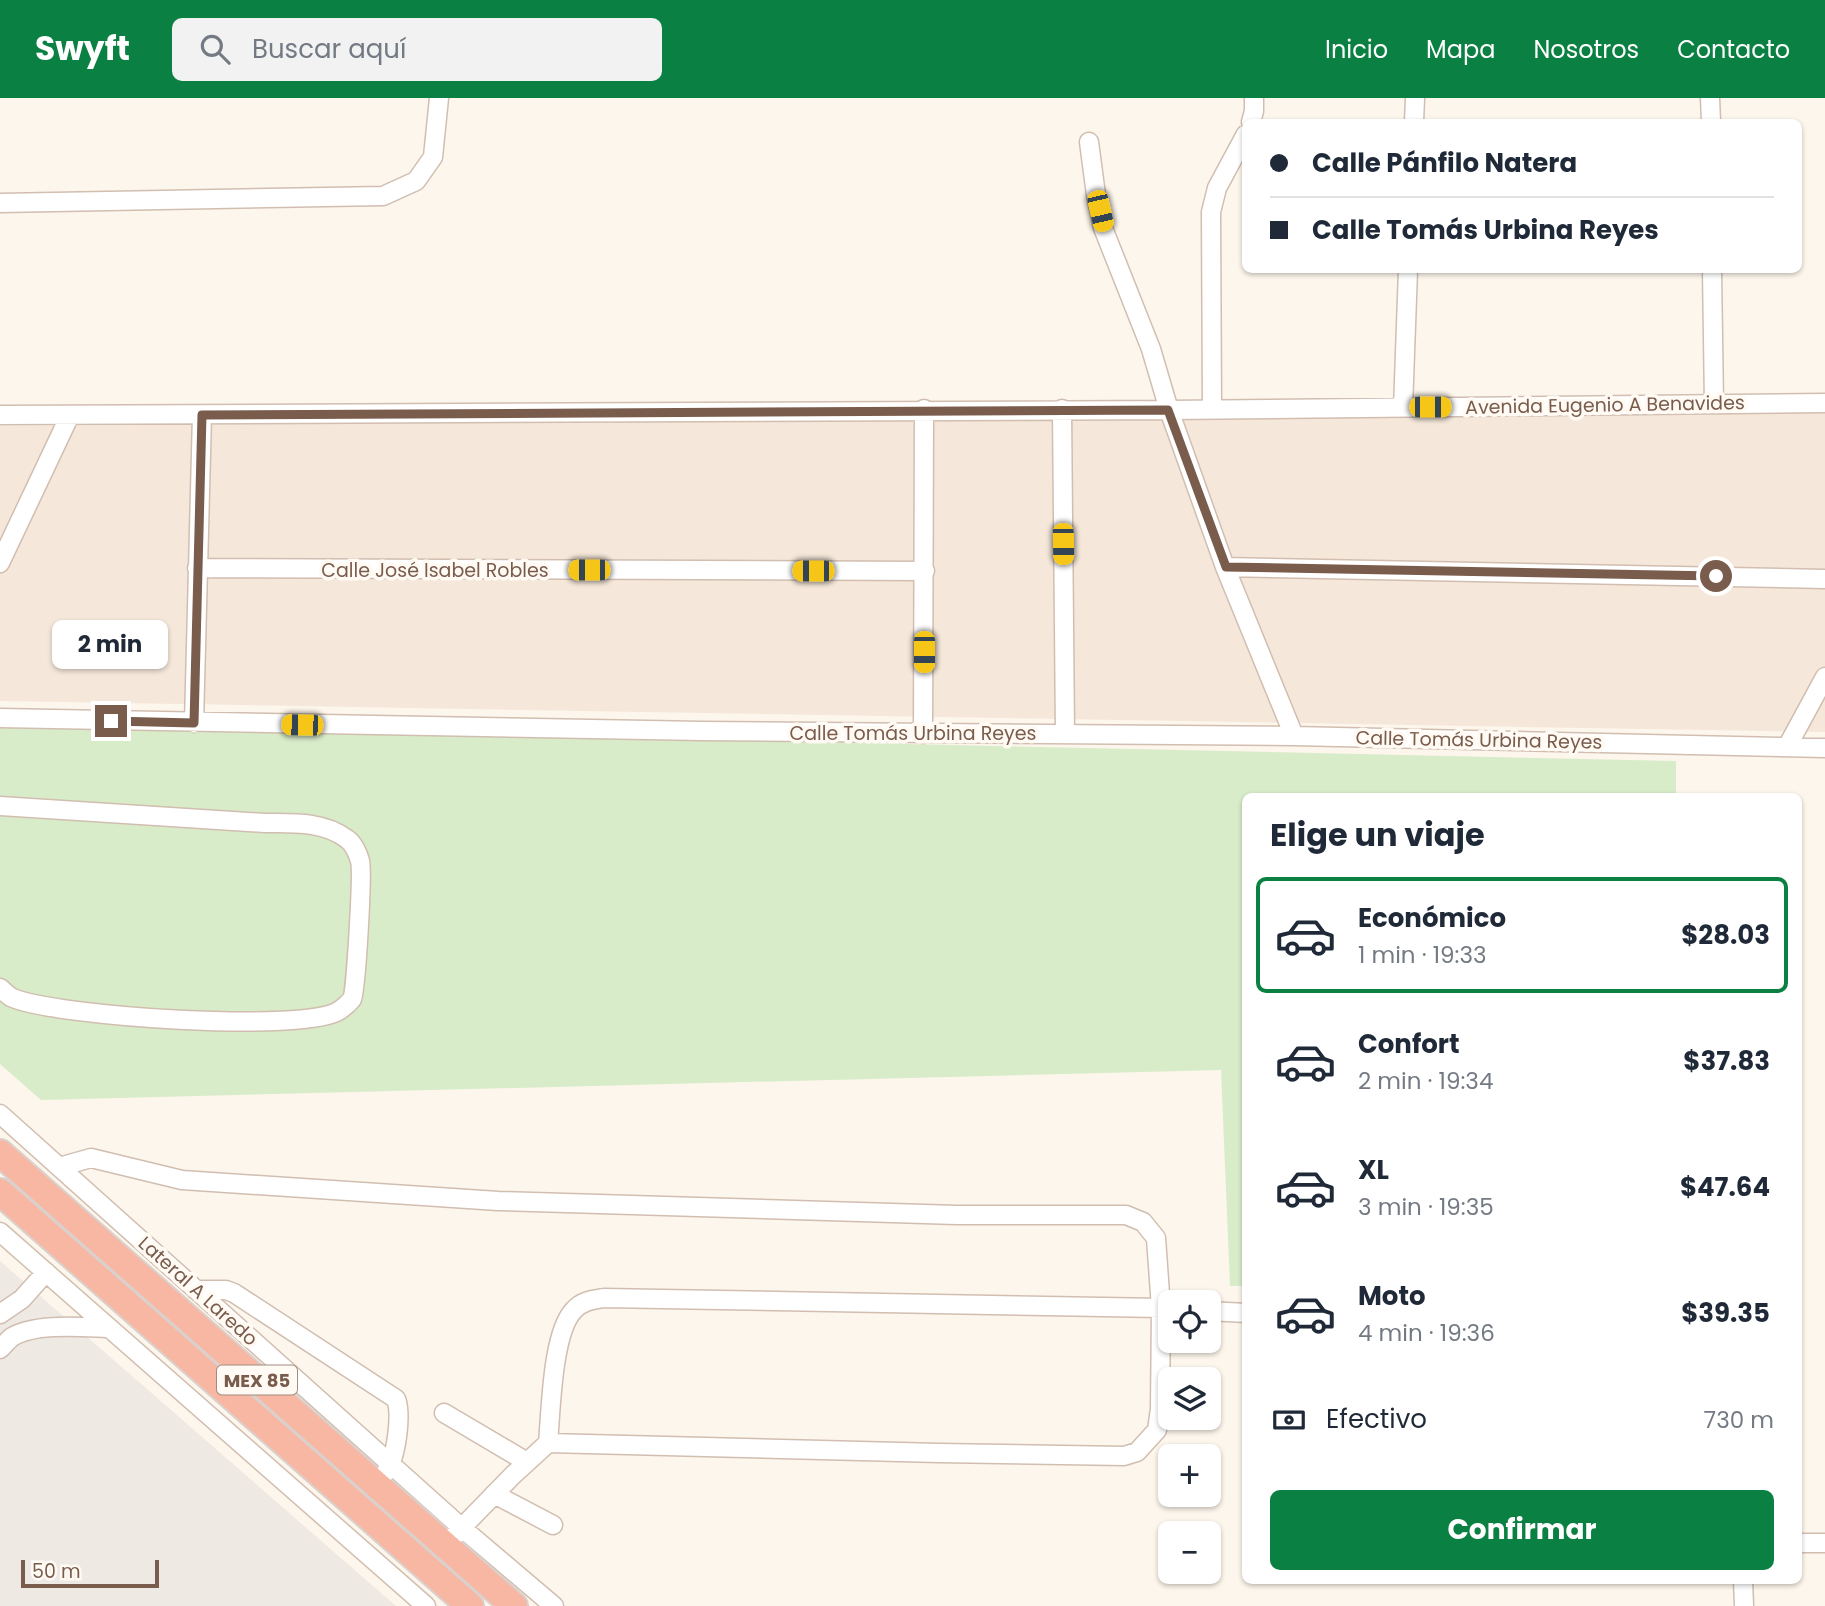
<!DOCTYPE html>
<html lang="es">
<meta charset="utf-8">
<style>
body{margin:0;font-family:Poppins,sans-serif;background:#f2f2f3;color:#1f2937;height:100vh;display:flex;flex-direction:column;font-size:26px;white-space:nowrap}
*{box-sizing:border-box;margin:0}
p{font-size:23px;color:#747a83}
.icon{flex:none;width:38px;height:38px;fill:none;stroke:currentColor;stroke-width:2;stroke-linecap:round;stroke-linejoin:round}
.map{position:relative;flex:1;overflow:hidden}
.panel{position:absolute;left:1242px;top:695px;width:560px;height:791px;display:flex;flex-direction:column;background:#fff;border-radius:10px;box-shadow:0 2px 5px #0004}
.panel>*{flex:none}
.guide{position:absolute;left:1242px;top:21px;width:560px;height:154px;border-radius:10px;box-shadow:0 2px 5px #0004;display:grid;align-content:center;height:154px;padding:0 28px;background:#fff}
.buttons{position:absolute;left:1158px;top:1192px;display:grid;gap:14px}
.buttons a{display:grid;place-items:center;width:63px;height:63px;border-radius:10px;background:#fff;box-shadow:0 2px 5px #0004;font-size:35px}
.scale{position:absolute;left:21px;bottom:18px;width:138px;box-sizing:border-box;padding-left:7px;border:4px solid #7a5c4d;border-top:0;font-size:19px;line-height:24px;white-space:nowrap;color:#7a5c4d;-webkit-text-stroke:5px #fffaf3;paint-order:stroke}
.end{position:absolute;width:32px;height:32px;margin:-16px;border:9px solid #7a5c4d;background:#fff;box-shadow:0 0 0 4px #fff}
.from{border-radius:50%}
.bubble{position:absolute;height:49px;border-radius:10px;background:#fff;box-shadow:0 2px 5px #0004;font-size:23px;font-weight:700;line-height:49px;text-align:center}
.car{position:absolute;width:21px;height:42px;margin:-21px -10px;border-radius:9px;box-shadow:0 0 5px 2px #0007;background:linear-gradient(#f5c518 24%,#345 0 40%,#f5c518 0 76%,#345 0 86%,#f5c518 0)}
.guide b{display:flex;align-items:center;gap:24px;height:66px;font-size:26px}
.guide b+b{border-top:2px solid #e0e1e3}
.guide i{width:18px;height:18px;background:#1f2937}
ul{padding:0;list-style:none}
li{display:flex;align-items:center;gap:21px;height:116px;margin:0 14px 10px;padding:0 14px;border:4px solid transparent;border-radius:10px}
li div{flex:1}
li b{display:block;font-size:26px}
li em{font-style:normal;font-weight:700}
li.selected{border-color:#0b8043}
li>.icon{width:63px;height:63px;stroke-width:1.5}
h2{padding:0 28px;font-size:32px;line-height:84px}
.pay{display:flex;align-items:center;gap:18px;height:77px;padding:0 28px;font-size:26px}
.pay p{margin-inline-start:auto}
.cta{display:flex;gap:14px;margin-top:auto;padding:14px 28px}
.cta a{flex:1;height:80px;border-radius:10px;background:#0b8043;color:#fff;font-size:28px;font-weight:700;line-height:80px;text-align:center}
header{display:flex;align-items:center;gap:42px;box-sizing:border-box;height:98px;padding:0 35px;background:#0b8043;color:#fff}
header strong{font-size:33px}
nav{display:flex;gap:38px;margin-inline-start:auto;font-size:24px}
.search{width:490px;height:63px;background:#f2f2f3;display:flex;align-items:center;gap:18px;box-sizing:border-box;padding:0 24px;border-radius:10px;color:#747a83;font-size:26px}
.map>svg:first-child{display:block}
.residential{fill:#f5e8da}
.industrial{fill:#efe9e4}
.green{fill:#d8ecc9}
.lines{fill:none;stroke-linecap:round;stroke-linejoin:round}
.minor-casing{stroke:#d1beb0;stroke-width:21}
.highway-casing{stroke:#dad1cd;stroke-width:30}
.minor{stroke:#fff;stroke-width:18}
.highway{stroke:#f7b7a3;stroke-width:26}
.route{stroke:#7a5c4d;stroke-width:9}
.labels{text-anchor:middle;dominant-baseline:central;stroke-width:7;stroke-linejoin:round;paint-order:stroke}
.shield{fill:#fffaf3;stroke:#a28b7f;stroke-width:2}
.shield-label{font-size:18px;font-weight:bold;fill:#7a5c4d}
.street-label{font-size:19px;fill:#7a5c4d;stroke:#fffaf3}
</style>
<header>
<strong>Swyft</strong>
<div class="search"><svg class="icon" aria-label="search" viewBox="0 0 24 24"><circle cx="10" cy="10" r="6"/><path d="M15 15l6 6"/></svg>Buscar aquí</div>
<nav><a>Inicio</a><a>Mapa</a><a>Nosotros</a><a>Contacto</a></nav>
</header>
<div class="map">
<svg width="1825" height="1508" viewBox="0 0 1825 1508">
<rect width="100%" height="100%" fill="#fdf6ec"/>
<path class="residential" d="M1825,315V634L0,603V328Z"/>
<path class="industrial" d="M0,1163L396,1508H0Z"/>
<path class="green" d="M0,626L1676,663V698H1246V1188H1230L1221,972L41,1002L0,966Z"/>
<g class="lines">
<g class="minor-casing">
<path id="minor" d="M1710,0L1711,24
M1251,24L1254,13V0
M1414,24L1415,0
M1089,44L1096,97L1103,130L1151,251L1169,312L1225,469L1294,638
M0,105L383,98L416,83L433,59L439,0
M1712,172L1714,306
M1403,310L1408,172
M1062,311L1065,636
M1212,311L1211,114L1217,90L1246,36
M0,317L1169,312L1825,305
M0,465L70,317
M1225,469L1825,481
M197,470L925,473
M0,620L702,633L1294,638L1825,650
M194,625L202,317
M923,636L924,311
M1787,649L1825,579
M0,708L265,725C292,725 324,723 347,741C353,745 358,755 360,763C363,774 356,893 352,901C350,904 343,910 340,912C307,936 54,918 13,900C8,898 4,893 0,890
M0,1016L462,1430L554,1508
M59,1069L91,1060L182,1082L498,1103L957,1117H1126L1143,1124L1156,1140L1161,1210L1171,1211
M0,1134L426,1508
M196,1192H226L234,1195L396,1301C402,1317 396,1361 386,1374
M1209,1213L1246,1215
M0,1216L22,1201L46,1174
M0,1251C4,1247 8,1242 12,1239C35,1225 81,1229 106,1230
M444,1315L527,1364
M494,1396L553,1427
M1799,1445H1825
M445,1447L513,1377L548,1345C551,1313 552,1234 574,1212C582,1203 592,1202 604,1200L1161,1210L1160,1311L1157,1332L1137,1354L1124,1358L939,1355L548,1345
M1743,1482L1744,1508"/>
</g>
<g class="highway-casing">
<path id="highway" d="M0,1055L514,1508
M0,1094L470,1508"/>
</g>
<use href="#minor" class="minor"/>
<use href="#highway" class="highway"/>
</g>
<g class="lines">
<path class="route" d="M111,623L194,625L202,317L1168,312L1226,469L1716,478"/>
</g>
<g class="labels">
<rect class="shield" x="217" y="1267.5" width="80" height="29" rx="5"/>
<g class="shield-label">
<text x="257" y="1282">MEX 85</text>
</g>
<g class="street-label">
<text transform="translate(1605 307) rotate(-1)">Avenida Eugenio A Benavides</text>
<text x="435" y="472">Calle José Isabel Robles</text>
<text x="913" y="635">Calle Tomás Urbina Reyes</text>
<text transform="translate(1479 642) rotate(1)">Calle Tomás Urbina Reyes</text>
<text transform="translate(198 1193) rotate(42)">Lateral A Laredo</text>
</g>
</g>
</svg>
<div class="buttons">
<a><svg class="icon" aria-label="locate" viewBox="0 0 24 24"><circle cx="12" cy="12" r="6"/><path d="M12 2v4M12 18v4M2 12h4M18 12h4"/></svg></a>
<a><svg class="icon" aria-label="layers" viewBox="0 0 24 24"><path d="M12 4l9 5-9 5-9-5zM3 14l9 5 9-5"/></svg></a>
<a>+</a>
<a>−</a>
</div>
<div class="scale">50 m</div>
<i class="end from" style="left:1716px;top:478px"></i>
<i class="end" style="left:111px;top:623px"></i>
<div class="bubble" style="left:52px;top:522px;width:116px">2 min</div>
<i class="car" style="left:1100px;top:113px;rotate:167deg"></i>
<i class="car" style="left:1430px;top:309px;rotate:90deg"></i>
<i class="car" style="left:1063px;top:446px;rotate:179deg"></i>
<i class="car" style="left:589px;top:472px;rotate:270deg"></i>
<i class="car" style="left:813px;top:473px;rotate:270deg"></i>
<i class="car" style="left:924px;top:554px;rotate:180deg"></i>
<i class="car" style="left:302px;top:627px;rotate:271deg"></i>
<div class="guide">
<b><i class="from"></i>Calle Pánfilo Natera</b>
<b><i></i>Calle Tomás Urbina Reyes</b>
</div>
<section class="panel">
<h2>Elige un viaje</h2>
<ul>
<li class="selected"><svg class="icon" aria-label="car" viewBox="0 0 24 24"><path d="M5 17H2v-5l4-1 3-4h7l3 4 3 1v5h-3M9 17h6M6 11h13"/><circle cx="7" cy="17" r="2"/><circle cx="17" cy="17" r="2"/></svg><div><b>Económico</b><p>1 min · 19:33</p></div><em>$28.03</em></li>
<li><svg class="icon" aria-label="car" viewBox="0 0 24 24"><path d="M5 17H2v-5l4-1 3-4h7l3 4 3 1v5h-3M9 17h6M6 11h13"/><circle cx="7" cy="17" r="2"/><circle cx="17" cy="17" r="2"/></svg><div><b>Confort</b><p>2 min · 19:34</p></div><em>$37.83</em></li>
<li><svg class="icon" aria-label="car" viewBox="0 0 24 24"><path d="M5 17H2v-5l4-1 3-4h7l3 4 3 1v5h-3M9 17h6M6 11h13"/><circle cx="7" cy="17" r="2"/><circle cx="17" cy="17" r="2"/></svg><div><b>XL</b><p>3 min · 19:35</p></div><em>$47.64</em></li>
<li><svg class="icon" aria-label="car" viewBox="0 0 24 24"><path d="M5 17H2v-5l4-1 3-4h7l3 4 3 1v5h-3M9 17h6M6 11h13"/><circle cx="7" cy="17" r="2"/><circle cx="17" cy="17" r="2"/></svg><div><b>Moto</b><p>4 min · 19:36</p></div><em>$39.35</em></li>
</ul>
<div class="pay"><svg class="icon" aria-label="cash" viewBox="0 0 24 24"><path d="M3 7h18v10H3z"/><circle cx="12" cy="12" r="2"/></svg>Efectivo<p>730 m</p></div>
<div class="cta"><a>Confirmar</a></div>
</section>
</div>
